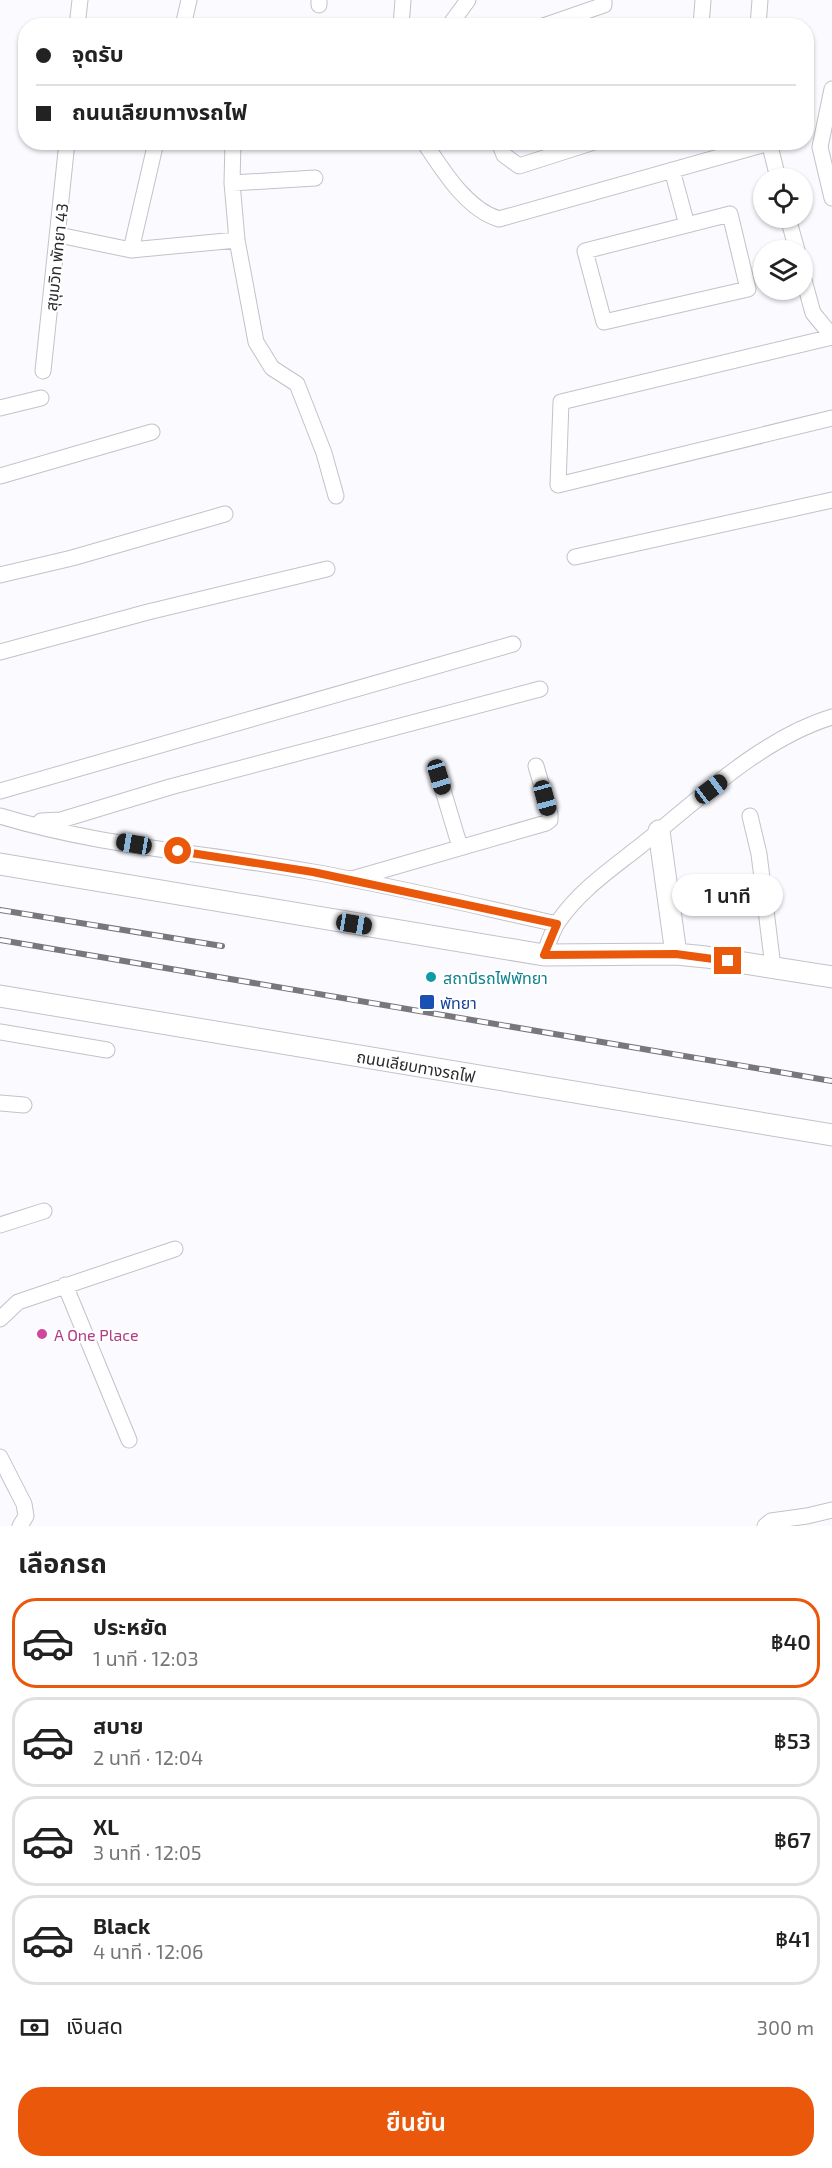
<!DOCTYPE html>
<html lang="th">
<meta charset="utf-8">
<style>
body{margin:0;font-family:"Exo 2","Noto Sans Thai",sans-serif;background:#f2f2f2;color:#222;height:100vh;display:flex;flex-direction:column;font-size:22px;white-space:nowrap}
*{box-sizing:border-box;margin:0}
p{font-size:20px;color:#767676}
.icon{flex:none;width:33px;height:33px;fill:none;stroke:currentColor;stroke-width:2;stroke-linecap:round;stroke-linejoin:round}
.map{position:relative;height:1526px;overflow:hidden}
.drawer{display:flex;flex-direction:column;background:#fff;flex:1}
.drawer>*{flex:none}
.banner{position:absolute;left:18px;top:18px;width:796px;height:132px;border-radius:24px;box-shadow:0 2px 4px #0004;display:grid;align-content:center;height:132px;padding:0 18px;background:#fff}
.tools{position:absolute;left:753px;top:168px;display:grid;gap:12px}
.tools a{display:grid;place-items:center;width:60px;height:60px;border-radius:50%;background:#fff;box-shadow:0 2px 4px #0004;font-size:30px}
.end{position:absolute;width:27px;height:27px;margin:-14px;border:8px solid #ea580c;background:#fff;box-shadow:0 0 0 3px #fff}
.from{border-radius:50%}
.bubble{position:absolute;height:42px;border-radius:21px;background:#fff;box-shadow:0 2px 4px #0004;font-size:20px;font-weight:600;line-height:42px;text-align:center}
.car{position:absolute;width:18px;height:36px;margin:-18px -9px;border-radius:8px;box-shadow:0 0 4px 2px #0007;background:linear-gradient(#222 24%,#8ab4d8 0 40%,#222 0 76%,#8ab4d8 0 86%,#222 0)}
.banner b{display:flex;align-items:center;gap:21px;height:57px;font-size:22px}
.banner b+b{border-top:2px solid #e0e0e0}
.banner i{width:15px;height:15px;background:#222}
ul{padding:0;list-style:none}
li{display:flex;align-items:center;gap:18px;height:90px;margin:0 12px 9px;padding:0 6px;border:3px solid #e0e0e0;border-radius:24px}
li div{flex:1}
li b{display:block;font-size:22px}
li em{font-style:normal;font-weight:600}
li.current{border-color:#ea580c}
li>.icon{width:54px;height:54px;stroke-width:1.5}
h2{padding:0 18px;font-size:27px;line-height:72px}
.pay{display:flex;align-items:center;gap:15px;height:66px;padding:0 18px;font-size:22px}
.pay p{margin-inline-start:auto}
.primary-button{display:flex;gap:12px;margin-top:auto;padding:12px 18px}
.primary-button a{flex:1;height:69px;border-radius:24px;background:#ea580c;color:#fff;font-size:24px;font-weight:600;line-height:69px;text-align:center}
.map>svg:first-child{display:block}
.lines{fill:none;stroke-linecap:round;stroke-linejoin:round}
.street-casing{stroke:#c2c2c8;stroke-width:17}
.secondary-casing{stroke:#c2c2c8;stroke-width:23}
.street{stroke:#fff;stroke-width:15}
.secondary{stroke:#fff;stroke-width:21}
.rail-casing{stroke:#78787c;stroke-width:6}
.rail{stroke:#fff;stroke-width:4;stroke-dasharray:11;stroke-linecap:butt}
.route{stroke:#ea580c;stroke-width:8}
.culture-dot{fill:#0f9aa8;stroke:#fff;stroke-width:2}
.transit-dot{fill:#1a4fb4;stroke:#fff;stroke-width:2}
.hotel-dot{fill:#d1479c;stroke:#fff;stroke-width:2}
.labels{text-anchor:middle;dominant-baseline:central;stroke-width:4.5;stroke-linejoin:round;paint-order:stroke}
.street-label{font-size:16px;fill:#29292c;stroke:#fff}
.culture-label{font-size:16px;fill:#0d838f;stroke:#fff;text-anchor:start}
.transit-label{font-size:16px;fill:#164399;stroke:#fff;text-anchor:start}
.hotel-label{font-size:16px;fill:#b23c85;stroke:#fff;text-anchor:start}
</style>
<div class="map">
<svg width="832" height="1526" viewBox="0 0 832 1526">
<rect width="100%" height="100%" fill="#fafaff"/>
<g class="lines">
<g class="street-casing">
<path id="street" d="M319,5V0
M77,26L80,0
M183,26L189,0
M401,26L403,0
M449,26L468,0
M543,26L604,5V0
M701,26L703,0
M758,26L760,0
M832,89L820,147L832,198
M233,142L232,183L237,240L256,342L272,368L297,384L324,453L336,496
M424,142C442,169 466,209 499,219L769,143
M499,142L504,155L519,166L594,142
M769,142L778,178
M672,170L687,225
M232,183L315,178
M730,214L748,289L604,322L585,251Z
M788,218L797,250
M59,235L131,250L237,240
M131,250L156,142
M802,273L813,313L832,336
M832,337L561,402L558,485L832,418
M43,371L67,142
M0,408L41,398
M0,476L152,432
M575,557L832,500
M0,575L72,558L225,514
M0,652L148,612L327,569
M439,777L460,847
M0,791L513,644
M0,816C101,847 209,853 313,872C394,886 475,906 557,924
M750,816L759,854L773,967
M41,821L61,820L170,787L540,689
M352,879L546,823L550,820V814L536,766
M544,955C548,944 552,931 558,922C580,890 610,870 639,847C697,801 760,739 832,717
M0,1032L107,1050
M0,1103L24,1105
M0,1225L44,1211
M65,1285L129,1440
M0,1319L18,1302L175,1249
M0,1457L24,1504L26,1516L20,1526
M765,1526L771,1521L807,1516L832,1510"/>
</g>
<g class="secondary-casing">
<path id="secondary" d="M659,831L676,954
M0,864L544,955L676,954L706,957L832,977
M0,996L832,1135"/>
</g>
<use href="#street" class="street"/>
<use href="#secondary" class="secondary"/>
<g class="rail-casing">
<path id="rail" d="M0,910L222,946
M0,940L832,1081"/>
</g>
<use href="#rail" class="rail"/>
</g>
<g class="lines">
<path class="route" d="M178,851L313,872L557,924L544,955L676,954L728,961"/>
</g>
<circle class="culture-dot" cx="431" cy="977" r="6"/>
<rect class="transit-dot" x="419" y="994" width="16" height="16" rx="3"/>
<circle class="hotel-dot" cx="42" cy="1334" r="6"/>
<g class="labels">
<g class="street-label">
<text transform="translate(56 257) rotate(-84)">สุขุมวิท พัทยา 43</text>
<text transform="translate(416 1066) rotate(10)">ถนนเลียบทางรถไฟ</text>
</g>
<g class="culture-label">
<text x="443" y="977">สถานีรถไฟพัทยา</text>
</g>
<g class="transit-label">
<text x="440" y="1002">พัทยา</text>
</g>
<g class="hotel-label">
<text x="54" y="1334">A One Place</text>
</g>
</g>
</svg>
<div class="tools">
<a><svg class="icon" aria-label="locate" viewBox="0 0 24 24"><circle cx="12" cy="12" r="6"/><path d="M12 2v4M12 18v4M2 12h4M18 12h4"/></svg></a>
<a><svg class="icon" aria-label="layers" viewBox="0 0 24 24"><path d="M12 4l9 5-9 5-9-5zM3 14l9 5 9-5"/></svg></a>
</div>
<i class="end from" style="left:178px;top:851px"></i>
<i class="end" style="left:728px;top:961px"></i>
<div class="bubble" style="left:672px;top:874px;width:111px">1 นาที</div>
<i class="car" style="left:439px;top:777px;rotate:163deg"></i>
<i class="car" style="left:711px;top:789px;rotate:53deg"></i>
<i class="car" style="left:545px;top:798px;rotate:165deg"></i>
<i class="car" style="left:134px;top:844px;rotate:280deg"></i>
<i class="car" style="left:354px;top:924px;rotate:99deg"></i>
<div class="banner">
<b><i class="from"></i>จุดรับ</b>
<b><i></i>ถนนเลียบทางรถไฟ</b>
</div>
</div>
<section class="drawer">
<h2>เลือกรถ</h2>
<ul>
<li class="current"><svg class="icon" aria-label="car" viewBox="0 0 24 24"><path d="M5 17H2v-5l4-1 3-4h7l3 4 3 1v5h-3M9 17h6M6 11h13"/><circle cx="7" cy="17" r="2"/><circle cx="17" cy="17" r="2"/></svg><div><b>ประหยัด</b><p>1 นาที · 12:03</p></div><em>฿40</em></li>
<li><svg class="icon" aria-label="car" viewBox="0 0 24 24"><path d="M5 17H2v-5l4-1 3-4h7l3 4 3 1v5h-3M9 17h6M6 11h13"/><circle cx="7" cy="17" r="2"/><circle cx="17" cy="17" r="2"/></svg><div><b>สบาย</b><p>2 นาที · 12:04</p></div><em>฿53</em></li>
<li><svg class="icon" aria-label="car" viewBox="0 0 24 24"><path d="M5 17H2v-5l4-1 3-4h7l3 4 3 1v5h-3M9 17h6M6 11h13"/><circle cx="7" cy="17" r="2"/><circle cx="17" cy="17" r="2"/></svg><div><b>XL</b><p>3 นาที · 12:05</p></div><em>฿67</em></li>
<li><svg class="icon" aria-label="car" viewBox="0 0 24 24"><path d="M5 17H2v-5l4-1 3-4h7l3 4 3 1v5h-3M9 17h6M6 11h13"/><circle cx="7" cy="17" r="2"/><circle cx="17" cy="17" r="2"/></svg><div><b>Black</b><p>4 นาที · 12:06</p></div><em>฿41</em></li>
</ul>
<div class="pay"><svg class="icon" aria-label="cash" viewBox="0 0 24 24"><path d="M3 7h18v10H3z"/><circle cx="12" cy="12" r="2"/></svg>เงินสด<p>300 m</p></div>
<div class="primary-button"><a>ยืนยัน</a></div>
</section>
